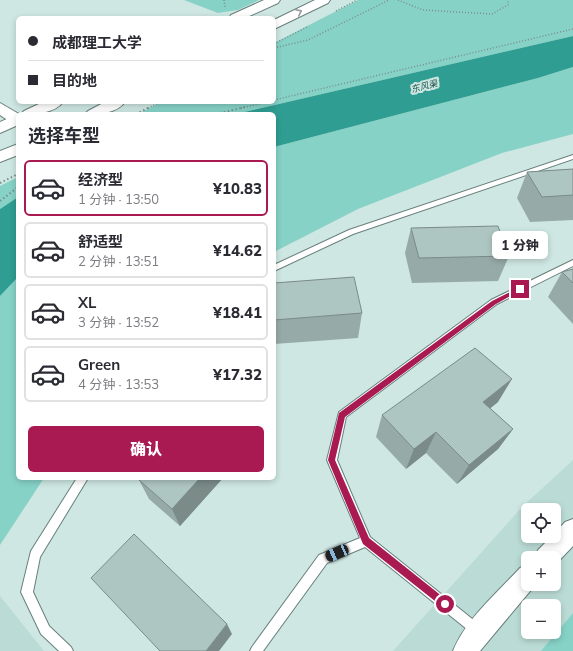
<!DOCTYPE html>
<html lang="zh">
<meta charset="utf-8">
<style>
body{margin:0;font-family:Mulish,"Noto Sans SC",sans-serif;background:#f2f2f3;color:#2b2b33;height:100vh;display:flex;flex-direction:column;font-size:15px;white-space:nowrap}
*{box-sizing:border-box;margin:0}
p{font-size:13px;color:#7c7c81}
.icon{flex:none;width:22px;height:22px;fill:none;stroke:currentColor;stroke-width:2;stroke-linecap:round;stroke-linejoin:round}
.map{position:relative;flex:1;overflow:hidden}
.panel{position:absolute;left:16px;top:112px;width:260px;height:368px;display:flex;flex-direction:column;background:#fff;border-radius:6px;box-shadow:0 2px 6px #0003}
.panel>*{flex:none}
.banner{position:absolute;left:16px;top:16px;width:260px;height:88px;border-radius:6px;box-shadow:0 2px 6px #0003;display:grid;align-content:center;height:88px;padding:0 12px;background:#fff}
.controls{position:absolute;left:521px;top:503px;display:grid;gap:8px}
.controls a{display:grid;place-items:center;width:40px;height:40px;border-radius:6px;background:#fff;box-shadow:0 2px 6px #0003;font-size:20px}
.end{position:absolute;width:18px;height:18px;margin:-9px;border:5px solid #a91952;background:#fff;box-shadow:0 0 0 2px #fff}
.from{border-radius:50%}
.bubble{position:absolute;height:28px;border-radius:6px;background:#fff;box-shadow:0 2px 6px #0003;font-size:13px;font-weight:800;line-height:28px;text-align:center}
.car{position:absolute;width:12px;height:24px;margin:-12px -6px;border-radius:5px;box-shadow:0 0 3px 1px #0007;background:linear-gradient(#222 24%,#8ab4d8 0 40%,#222 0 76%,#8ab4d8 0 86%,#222 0)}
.banner b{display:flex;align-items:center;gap:14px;height:38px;font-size:15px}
.banner b+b{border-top:1px solid #e1e1e2}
.banner i{width:10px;height:10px;background:#2b2b33}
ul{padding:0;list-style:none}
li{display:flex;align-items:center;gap:12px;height:56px;margin:0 8px 6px;padding:0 4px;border:2px solid #e1e1e2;border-radius:6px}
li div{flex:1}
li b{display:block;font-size:15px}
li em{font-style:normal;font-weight:800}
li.current{border-color:#a91952}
li>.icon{width:36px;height:36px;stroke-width:1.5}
h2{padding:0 12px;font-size:18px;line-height:48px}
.cta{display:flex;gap:8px;margin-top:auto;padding:8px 12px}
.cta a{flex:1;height:46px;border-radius:6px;background:#a91952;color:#fff;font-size:16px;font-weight:800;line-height:46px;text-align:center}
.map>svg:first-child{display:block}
.built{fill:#bbdcd6;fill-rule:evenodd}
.green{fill:#86d2c7}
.water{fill:#2f9d91}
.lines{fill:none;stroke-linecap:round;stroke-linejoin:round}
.service-casing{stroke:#687f7b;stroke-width:2}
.minor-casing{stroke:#687f7b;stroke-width:2}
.secondary-casing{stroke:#687f7b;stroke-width:2}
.primary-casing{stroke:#687f7b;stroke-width:2}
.path-far1{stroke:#7c8e8b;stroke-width:1.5;stroke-dasharray:1 2;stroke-linecap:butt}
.path{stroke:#7c8e8b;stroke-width:2;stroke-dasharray:1.5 2.5;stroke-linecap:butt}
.service{fill:#fff;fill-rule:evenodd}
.minor{fill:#fff;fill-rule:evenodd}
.secondary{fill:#fff;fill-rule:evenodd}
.primary{fill:#fff;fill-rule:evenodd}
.wall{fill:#96aaa7}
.shaded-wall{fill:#7a8b88}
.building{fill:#aec6c2;stroke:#7a8b88}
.oneway{stroke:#979b9b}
.route{fill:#a91952}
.labels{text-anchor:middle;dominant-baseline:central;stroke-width:4;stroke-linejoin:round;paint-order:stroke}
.far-water-label{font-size:9px;font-style:italic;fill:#1d5750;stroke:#cee7e2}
</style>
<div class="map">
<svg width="573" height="651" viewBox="0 0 573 651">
<rect width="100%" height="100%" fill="#cee7e2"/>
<path class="built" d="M573,460V651H393L523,506ZM528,510H554V536H528ZM528,558H554V584H528ZM528,606H554V632H528Z
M0,596L44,651H0Z"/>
<path class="green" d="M184,0H259L238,10L218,13Z
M358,0H573V36L236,114H138L161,102H274V43Z
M573,67V134L502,153L358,209L274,252V147L538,78Z
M18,177V197L0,209V186Z
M18,277V478H44L0,545V296Z
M573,613V651H541Z"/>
<path class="water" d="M573,36V67L538,78L274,147V114H236Z
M18,197V277L0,296V209Z"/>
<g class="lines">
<g class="service-casing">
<path id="service" d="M573,155V159L353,234L274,271V265L349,230Z
M573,260V266L497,304L346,417L337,460L370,537L481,626L483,630L481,634L477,636L473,634L365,547L327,563L263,651H250L252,647L319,555L360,538L327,460L339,412L491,300Z
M77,478H88L40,557L33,592L49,626L71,647L73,651H59L41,634L21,592L31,551Z"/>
</g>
<g class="minor-casing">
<path id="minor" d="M573,519V546L554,566V558H535L538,550L552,536H554V534L565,522Z
M528,564V584H536L480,651H453C466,619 497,593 520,568Z"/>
</g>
<g class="secondary-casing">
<path id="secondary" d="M0,103L19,114L18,125L12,123L0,115Z"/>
</g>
<g class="primary-casing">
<path id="primary" d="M264,0H280L278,3L245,18H229L231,15Z
M315,0H330L328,3L274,29V20Z
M43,102H63C54,114 35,114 21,114L24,111Z
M105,102H125C116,114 99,114 85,114L88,111Z
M18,114V125L0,133V122Z
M18,144V155L0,162V151Z"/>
</g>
<path class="path-far1" d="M224,0L225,7
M398,0L423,10L492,14L508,5V0
M336,11L357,0
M274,44L307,27
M274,48L308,40L389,0
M274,100L573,29
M148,108L160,102
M241,108L267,102"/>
<path class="path" d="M136,114L150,107
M216,114L246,107
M0,183L18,174
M0,201L18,187"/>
<use href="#service" class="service"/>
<use href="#minor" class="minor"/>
<use href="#secondary" class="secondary"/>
<use href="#primary" class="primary"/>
</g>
<path class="wall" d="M573,169V220L530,222L517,198L527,172Z
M411,228L509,256L498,281L412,283L405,253Z
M573,269V324L548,297L562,272Z
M274,283L362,313L358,338L274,344Z
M498,402L490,408L513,429L498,449L457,484L426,453L406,469L376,437L382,415Z
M223,478L180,526L149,499L139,480Z"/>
<path class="shaded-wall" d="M512,379L498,402L471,424L483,402Z
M513,429L498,449L457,484L469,465Z
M436,432L426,453L406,469L414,449Z
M200,478H223L180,526L172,509Z
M227,624L232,634L219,651H206Z"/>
<path class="building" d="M573,169V195L542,197L527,172Z
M498,226L509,256L419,258L411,228Z
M573,269V283L562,272Z
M354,277L362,313L274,320V283Z
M475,348L512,379L483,402L513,429L469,465L436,432L414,449L382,415Z
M141,478H200L172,509L139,480Z
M134,534L227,624L206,651H160L91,578Z"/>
<defs><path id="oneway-chevron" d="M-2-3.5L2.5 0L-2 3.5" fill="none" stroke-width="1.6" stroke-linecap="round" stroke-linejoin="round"/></defs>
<use class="oneway" href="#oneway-chevron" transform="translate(299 12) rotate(-26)"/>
<path class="route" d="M518,288L523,289L496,304L345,417L335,460L369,538L448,601L450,604L445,609L363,544L328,460L339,413L492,301Z"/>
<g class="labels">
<g class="far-water-label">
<text transform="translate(424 86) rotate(-15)">东风渠</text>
</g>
</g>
</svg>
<div class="controls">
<a><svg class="icon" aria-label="locate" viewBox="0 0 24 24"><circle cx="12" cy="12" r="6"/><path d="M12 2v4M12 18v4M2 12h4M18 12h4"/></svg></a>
<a>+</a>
<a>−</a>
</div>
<i class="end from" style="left:445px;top:604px"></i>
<i class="end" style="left:520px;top:289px"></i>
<div class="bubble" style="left:492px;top:231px;width:56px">1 分钟</div>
<i class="car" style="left:337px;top:553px;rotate:247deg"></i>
<div class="banner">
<b><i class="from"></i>成都理工大学</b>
<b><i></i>目的地</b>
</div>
<section class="panel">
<h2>选择车型</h2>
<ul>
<li class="current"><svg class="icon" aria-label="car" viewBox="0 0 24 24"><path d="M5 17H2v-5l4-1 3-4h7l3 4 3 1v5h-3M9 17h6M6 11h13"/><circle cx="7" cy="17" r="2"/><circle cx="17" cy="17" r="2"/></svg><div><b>经济型</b><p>1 分钟 · 13:50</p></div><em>¥10.83</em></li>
<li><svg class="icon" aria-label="car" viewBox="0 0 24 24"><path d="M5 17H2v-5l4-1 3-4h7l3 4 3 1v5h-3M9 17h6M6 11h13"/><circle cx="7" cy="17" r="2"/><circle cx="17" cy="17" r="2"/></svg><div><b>舒适型</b><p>2 分钟 · 13:51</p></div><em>¥14.62</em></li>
<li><svg class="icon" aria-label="car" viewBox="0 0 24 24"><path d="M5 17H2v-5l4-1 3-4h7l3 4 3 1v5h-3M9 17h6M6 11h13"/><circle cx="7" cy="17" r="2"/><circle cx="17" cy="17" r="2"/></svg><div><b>XL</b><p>3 分钟 · 13:52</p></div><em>¥18.41</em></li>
<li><svg class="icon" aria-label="car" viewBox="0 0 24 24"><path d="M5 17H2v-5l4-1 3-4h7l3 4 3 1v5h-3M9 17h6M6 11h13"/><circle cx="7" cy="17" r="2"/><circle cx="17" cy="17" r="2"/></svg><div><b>Green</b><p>4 分钟 · 13:53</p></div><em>¥17.32</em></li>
</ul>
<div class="cta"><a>确认</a></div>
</section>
</div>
